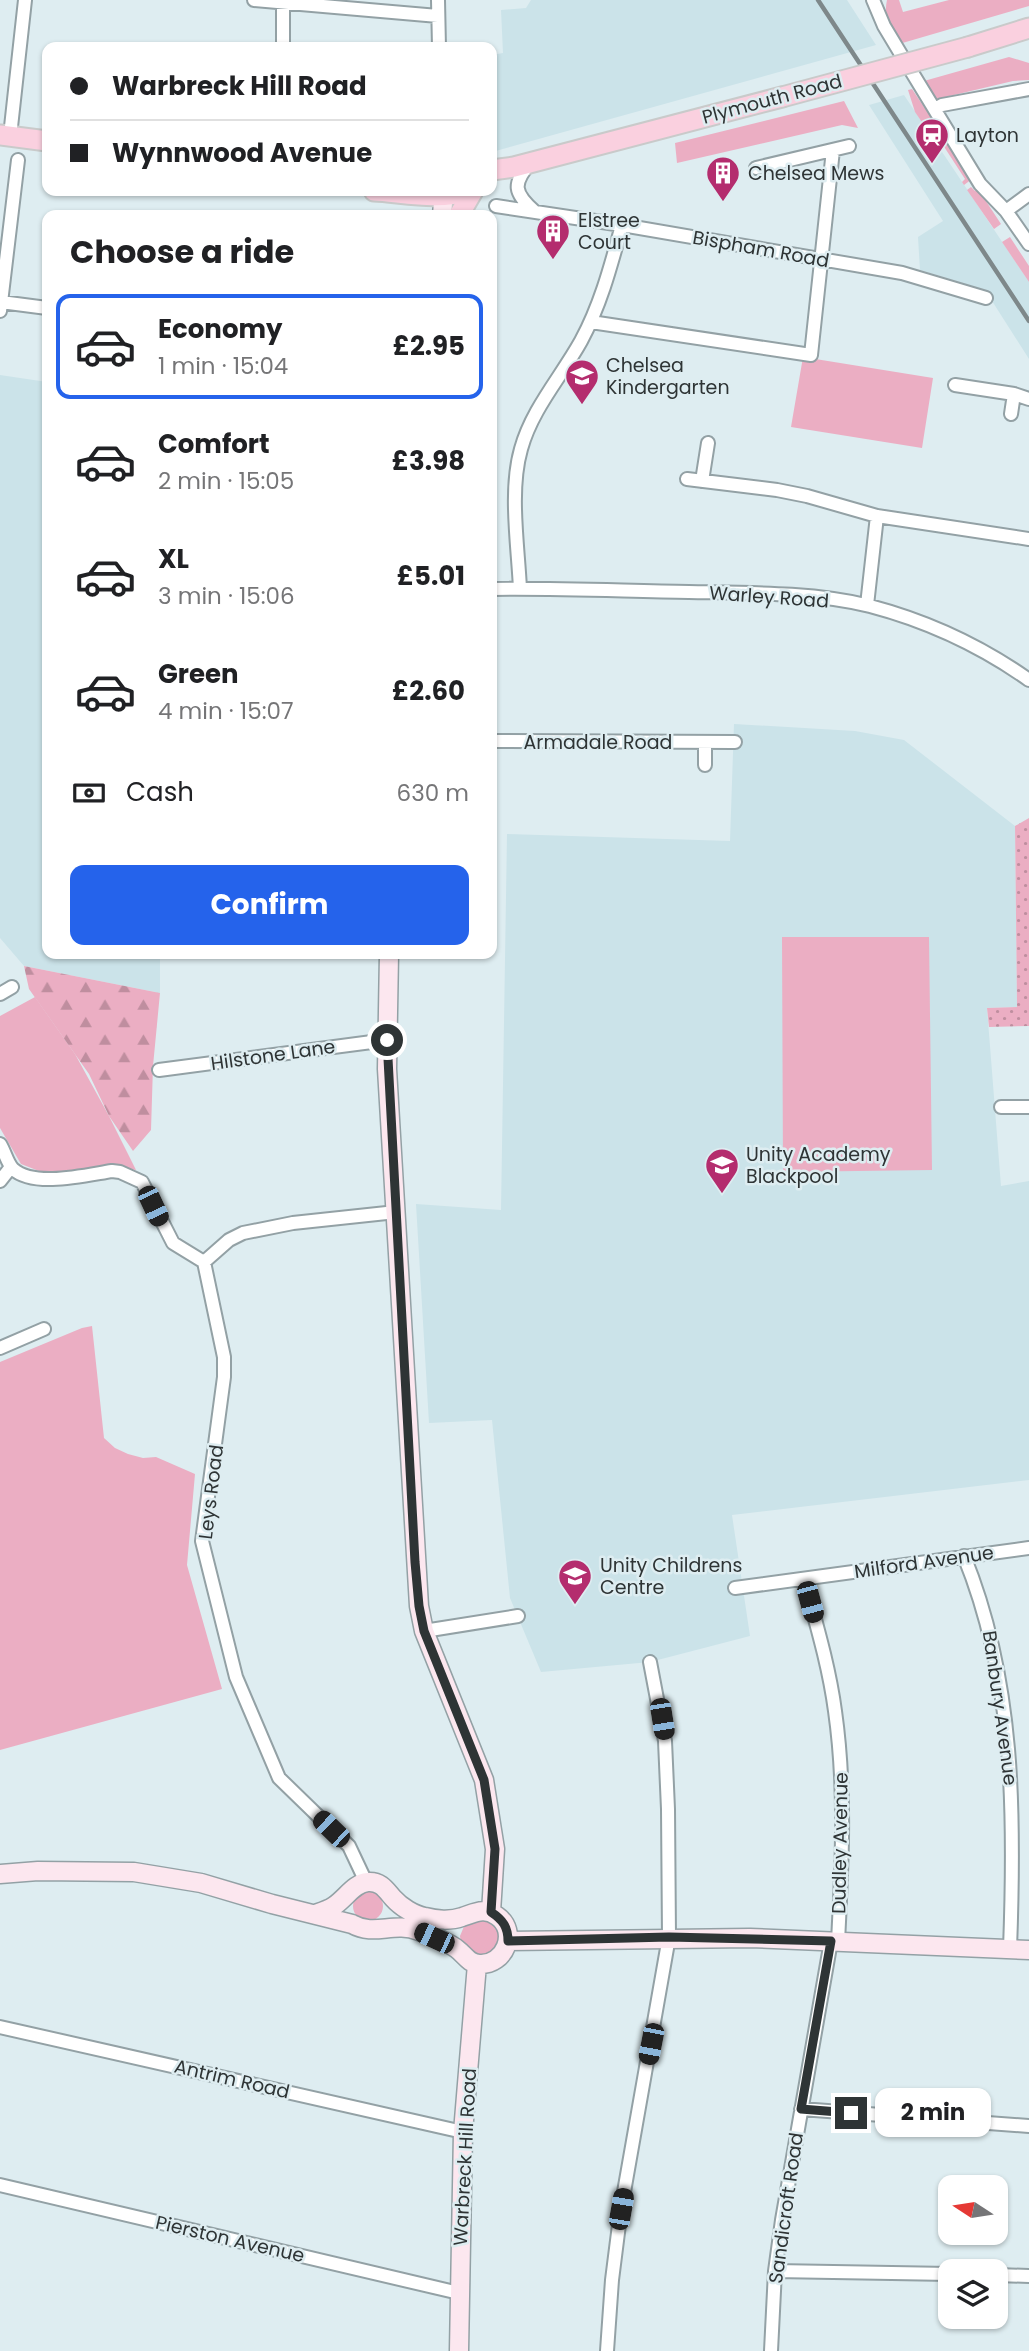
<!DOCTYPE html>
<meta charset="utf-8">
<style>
body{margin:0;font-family:Poppins,sans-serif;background:#f6f6f6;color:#202124;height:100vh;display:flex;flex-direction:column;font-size:26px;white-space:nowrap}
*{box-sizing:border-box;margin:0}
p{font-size:23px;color:#757577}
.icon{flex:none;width:38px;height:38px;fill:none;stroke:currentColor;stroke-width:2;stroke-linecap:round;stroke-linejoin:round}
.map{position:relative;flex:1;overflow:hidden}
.panel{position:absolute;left:42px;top:210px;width:455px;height:749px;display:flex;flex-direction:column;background:#fff;border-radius:14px;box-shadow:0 2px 5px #0004}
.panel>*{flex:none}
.top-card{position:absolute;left:42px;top:42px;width:455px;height:154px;border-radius:14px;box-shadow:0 2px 5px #0004;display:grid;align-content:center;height:154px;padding:0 28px;background:#fff}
.needle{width:46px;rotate:282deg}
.fabs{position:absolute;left:938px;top:2175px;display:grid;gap:14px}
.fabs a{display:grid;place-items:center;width:70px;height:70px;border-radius:14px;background:#fff;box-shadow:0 2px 5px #0004;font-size:35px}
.end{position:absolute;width:32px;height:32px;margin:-16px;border:9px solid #2e3435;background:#fff;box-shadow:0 0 0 4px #fff}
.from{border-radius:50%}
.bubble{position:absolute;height:49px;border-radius:14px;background:#fff;box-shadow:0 2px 5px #0004;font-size:23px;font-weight:700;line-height:49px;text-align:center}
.car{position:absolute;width:21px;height:42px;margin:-21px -10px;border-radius:9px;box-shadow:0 0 5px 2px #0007;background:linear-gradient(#222 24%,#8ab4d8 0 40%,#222 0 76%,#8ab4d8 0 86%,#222 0)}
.top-card b{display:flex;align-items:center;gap:24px;height:66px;font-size:26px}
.top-card b+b{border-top:2px solid #e0e0e0}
.top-card i{width:18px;height:18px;background:#202124}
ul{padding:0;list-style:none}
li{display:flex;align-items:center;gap:21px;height:105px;margin:0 14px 10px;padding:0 14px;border:4px solid transparent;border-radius:14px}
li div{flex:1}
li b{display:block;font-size:26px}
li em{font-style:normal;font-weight:700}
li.on{border-color:#2563eb}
li>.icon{width:63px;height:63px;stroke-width:1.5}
h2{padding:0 28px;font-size:32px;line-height:84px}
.pay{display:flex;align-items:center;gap:18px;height:77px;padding:0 28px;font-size:26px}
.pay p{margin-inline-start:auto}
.action{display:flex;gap:14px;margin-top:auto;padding:14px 28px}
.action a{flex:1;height:80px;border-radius:14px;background:#2563eb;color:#fff;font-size:28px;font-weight:700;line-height:80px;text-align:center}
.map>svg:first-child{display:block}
.built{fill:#cbe3e9}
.grass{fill:#ebaec3}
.forest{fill:url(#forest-firs)}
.garden{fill:url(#garden-dots)}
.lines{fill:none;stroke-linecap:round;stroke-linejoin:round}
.street-casing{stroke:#93a1a5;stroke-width:16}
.secondary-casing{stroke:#93a1a5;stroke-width:21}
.primary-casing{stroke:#c9caca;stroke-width:23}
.street{stroke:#fff;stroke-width:12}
.secondary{stroke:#fce7ef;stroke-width:18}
.primary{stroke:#fad0df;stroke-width:19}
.rail{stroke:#7e888a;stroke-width:4.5}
.primary-bridge-casing{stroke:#c9caca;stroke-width:23;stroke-linecap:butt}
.primary-bridge{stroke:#fad0df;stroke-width:19}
.route{stroke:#2e3435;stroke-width:9}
.labels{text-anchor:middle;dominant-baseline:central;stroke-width:5;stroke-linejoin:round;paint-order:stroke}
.street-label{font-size:19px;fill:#2e3435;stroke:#deedf1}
.poi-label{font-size:19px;fill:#2e3435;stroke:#deedf1;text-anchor:start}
</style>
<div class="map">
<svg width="1029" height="2351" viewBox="0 0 1029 2351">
<defs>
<pattern id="forest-firs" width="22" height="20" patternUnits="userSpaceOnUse" patternTransform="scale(1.75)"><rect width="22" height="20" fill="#ebaec3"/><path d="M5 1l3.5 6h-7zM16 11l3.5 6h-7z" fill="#bf8e9f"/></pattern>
<pattern id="garden-dots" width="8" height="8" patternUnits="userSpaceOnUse" patternTransform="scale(1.75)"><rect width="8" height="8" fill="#ebaec3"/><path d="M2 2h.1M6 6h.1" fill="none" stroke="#bf8e9f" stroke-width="1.8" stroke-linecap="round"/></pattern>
</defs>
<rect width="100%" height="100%" fill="#deedf1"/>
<path class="built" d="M531,0H847L876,45L492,152V55L503,53L501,10L526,8Z
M904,95L1029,282V359L985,290L920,270L918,237L943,221L869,105Z
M0,375L47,382V954H160V993L24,966L0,938Z
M734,724L855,731L904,740L1015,826L1017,1007L987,1008L1001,1186L1029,1181V1480L732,1515L750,1636L650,1662L541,1672L510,1598L492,1420L429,1423L416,1204L501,1210L507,834L730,841Z"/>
<path class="grass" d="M887,0H899L903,12L949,0H1029V6L899,44C891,29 883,18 887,0Z
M1009,57L1029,63V80L1013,81L937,99L924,81Z
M912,89L972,179L964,185L962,182L965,179L941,142L937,144L915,112L908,90Z
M844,101L858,128L842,125L677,163L675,143Z
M971,187L975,191L978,189L1001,224L994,229L967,190Z
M1010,237L1029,266V282L1002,242Z
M803,357L933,378L922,448L791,427Z
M782,937H929L932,1170L783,1172Z
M35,997L75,1054L109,1116L136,1170L109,1165L60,1173L39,1171L21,1164L0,1128V1016Z
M92,1326L104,1438L115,1448L128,1454L143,1458L156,1457L195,1474L187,1565L222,1689L0,1750V1362L82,1328Z
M353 1906a15 15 0 1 1 30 0a15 15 0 1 1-30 0Z
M486,1918L496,1926L500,1933L496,1950L485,1956L475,1955L461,1942L460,1936L465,1924Z"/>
<path class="forest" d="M24,966L160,993L153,1066L151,1130L133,1151L109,1116L89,1074L29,989Z"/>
<path class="garden" d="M1029,818V1026L989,1027L987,1008L1017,1007L1015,826Z"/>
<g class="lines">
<g class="street-casing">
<path id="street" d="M254,0L438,16
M438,0L439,47
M873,0L884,26L902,56L980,184L1006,211L1029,244
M283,47V0
M935,109L942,105L1029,89
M10,136L25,0
M530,163C512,184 514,193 534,211
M756,168L849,146
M496,206L622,225L902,273L986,298
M1006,211L1029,194
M1,302L47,308
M0,311L18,160
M591,322L811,355L833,150
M955,385L1014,394L1029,399
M1011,414L1014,394
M687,479L777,490L807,496L877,516L1029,539
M702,481L708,443
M492,589C558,588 623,591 689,592C747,593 814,592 870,606C927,621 981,646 1029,680
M520,589C518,545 509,491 521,449C532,409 561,377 581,341C601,304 611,265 622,225
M867,605L877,516
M492,741L735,742
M705,765V742
M0,994L12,987
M159,1070L387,1040
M1001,1107H1029
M0,1144C5,1152 7,1163 13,1169C34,1188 86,1175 112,1171L120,1172L142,1182L173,1243L204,1262
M0,1181L11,1167
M0,1348L44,1329
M964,1556C1015,1681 1015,1815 1010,1949
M804,1579C816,1623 829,1666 835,1711C846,1788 842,1864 838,1942
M735,1588L1029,1548
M424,1631L518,1616
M366,1882L349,1846L279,1778L236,1677L202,1541L224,1377V1357L204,1262L229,1240L243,1233L293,1223L396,1212
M0,2027L463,2132
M801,2109L1029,2126
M0,2185L459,2293
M775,2271L950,2274
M996,2275L1029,2276
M607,2351L612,2280L621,2209L669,1937L668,1809L665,1741L650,1662
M771,2351L775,2271L782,2220L831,1941"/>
</g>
<g class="secondary-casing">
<path id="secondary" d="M442,215L444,191
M389,954L387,1069L419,1606L424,1631L484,1780L495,1849L491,1912
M0,1874L38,1871L134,1872L201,1883L272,1904L352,1924C375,1937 393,1921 419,1931C430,1935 448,1942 457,1949C465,1955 468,1963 479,1964C505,1966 519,1931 497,1916C484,1907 475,1913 462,1917C451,1921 436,1920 425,1917C414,1915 401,1907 393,1898C386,1890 381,1881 368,1882C354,1883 346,1898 334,1906C328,1910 321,1912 315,1914
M508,1941L750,1938L1029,1950
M459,2351L463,2132L477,1964"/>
</g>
<g class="primary-casing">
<path id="primary" d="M968,47L1029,28
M0,135L47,141
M492,170L514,167L782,97
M374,191C399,192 442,201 464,191
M459,215L473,191"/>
</g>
<use href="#street" class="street"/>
<use href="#secondary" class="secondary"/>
<use href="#primary" class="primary"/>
<path class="rail" d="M818,0L1029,321"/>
<g class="primary-bridge-casing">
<path id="primary-bridge" d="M782,97L968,47"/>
</g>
<use href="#primary-bridge" class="primary-bridge"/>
</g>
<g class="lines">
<path class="route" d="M387,1040L415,1562L419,1606L424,1631L484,1780L495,1849L491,1912C503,1920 508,1927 508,1941L669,1937L831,1941L801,2109L851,2113"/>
</g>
<defs>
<g id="station-pin" transform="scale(1.75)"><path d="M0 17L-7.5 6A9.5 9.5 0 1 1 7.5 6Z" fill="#b42d6e" stroke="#deedf1"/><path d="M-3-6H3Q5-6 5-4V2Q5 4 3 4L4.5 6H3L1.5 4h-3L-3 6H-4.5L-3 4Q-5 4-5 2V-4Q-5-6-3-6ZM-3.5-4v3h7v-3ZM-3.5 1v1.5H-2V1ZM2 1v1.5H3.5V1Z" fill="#fff"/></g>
<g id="building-pin" transform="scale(1.75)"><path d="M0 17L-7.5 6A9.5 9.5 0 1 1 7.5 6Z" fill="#b42d6e" stroke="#deedf1"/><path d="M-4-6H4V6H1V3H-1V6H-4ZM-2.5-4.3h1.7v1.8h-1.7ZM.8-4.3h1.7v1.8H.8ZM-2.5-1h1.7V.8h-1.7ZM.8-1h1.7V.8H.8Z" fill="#fff"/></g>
<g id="school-pin" transform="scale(1.75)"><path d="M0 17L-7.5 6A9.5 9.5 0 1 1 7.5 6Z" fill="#b42d6e" stroke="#deedf1"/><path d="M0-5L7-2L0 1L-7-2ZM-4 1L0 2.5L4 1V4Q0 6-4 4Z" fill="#fff"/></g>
</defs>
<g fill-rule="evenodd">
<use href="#station-pin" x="932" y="135"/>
<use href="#building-pin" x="723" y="173"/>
<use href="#building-pin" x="553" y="231"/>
<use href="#school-pin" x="582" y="376"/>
<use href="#school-pin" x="722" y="1165"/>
<use href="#school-pin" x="575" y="1576"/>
</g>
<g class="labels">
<g class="street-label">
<text transform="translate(772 99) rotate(-15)">Plymouth Road</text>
<text transform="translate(761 249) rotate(10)">Bispham Road</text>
<text transform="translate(769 597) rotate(4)">Warley Road</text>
<text x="598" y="742">Armadale Road</text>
<text transform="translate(273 1055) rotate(-8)">Hilstone Lane</text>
<text transform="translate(211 1492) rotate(-83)">Leys Road</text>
<text transform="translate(924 1562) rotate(-8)">Milford Avenue</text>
<text transform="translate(1000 1708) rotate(82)">Banbury Avenue</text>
<text transform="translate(840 1843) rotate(-89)">Dudley Avenue</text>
<text transform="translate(232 2079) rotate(13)">Antrim Road</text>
<text transform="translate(465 2157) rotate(-87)">Warbreck Hill Road</text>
<text transform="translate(786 2208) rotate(-82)">Sandicroft Road</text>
<text transform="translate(230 2239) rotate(13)">Pierston Avenue</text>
</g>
<g class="poi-label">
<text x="956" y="135">Layton</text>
<text x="748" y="173">Chelsea Mews</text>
<text x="578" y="220">Elstree<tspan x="578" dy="22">Court</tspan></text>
<text x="606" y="365">Chelsea<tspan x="606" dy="22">Kindergarten</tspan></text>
<text x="746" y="1154">Unity Academy<tspan x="746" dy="22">Blackpool</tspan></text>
<text x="600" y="1565">Unity Childrens<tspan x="600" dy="22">Centre</tspan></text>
</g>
</g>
</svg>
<div class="fabs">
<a><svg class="needle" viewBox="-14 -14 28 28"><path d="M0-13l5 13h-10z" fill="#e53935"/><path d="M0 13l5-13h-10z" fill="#757577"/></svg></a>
<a><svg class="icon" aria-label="layers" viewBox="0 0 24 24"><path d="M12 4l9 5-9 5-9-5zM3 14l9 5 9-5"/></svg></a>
</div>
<i class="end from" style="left:387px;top:1040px"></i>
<i class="end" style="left:851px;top:2113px"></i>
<div class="bubble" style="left:875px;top:2088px;width:116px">2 min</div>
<i class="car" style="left:153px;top:1206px;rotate:155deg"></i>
<i class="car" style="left:810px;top:1602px;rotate:165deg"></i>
<i class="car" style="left:662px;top:1719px;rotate:171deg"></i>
<i class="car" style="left:331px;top:1829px;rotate:314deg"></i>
<i class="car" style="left:434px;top:1938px;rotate:295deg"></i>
<i class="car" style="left:651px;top:2044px;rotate:191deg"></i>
<i class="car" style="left:621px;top:2209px;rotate:10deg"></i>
<div class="top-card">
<b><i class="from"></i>Warbreck Hill Road</b>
<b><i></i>Wynnwood Avenue</b>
</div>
<section class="panel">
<h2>Choose a ride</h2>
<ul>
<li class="on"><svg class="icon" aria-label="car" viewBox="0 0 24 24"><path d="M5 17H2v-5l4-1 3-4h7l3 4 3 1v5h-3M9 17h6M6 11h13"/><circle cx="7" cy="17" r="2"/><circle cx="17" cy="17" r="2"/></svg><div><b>Economy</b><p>1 min · 15:04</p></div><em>£2.95</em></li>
<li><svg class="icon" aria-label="car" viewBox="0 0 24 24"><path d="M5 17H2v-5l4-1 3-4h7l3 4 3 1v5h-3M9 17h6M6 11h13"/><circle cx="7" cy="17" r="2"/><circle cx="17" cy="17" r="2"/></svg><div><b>Comfort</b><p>2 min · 15:05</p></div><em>£3.98</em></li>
<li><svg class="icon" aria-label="car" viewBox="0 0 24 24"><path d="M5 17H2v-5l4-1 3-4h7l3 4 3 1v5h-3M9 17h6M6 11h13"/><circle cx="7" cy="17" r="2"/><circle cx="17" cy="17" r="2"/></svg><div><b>XL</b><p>3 min · 15:06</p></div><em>£5.01</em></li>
<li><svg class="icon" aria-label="car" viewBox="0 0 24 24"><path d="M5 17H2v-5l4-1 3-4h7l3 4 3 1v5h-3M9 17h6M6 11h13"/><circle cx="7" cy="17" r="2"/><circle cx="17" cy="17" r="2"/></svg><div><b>Green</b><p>4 min · 15:07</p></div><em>£2.60</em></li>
</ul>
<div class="pay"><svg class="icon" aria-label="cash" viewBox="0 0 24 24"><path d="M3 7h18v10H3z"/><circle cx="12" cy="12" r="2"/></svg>Cash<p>630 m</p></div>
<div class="action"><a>Confirm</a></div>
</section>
</div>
